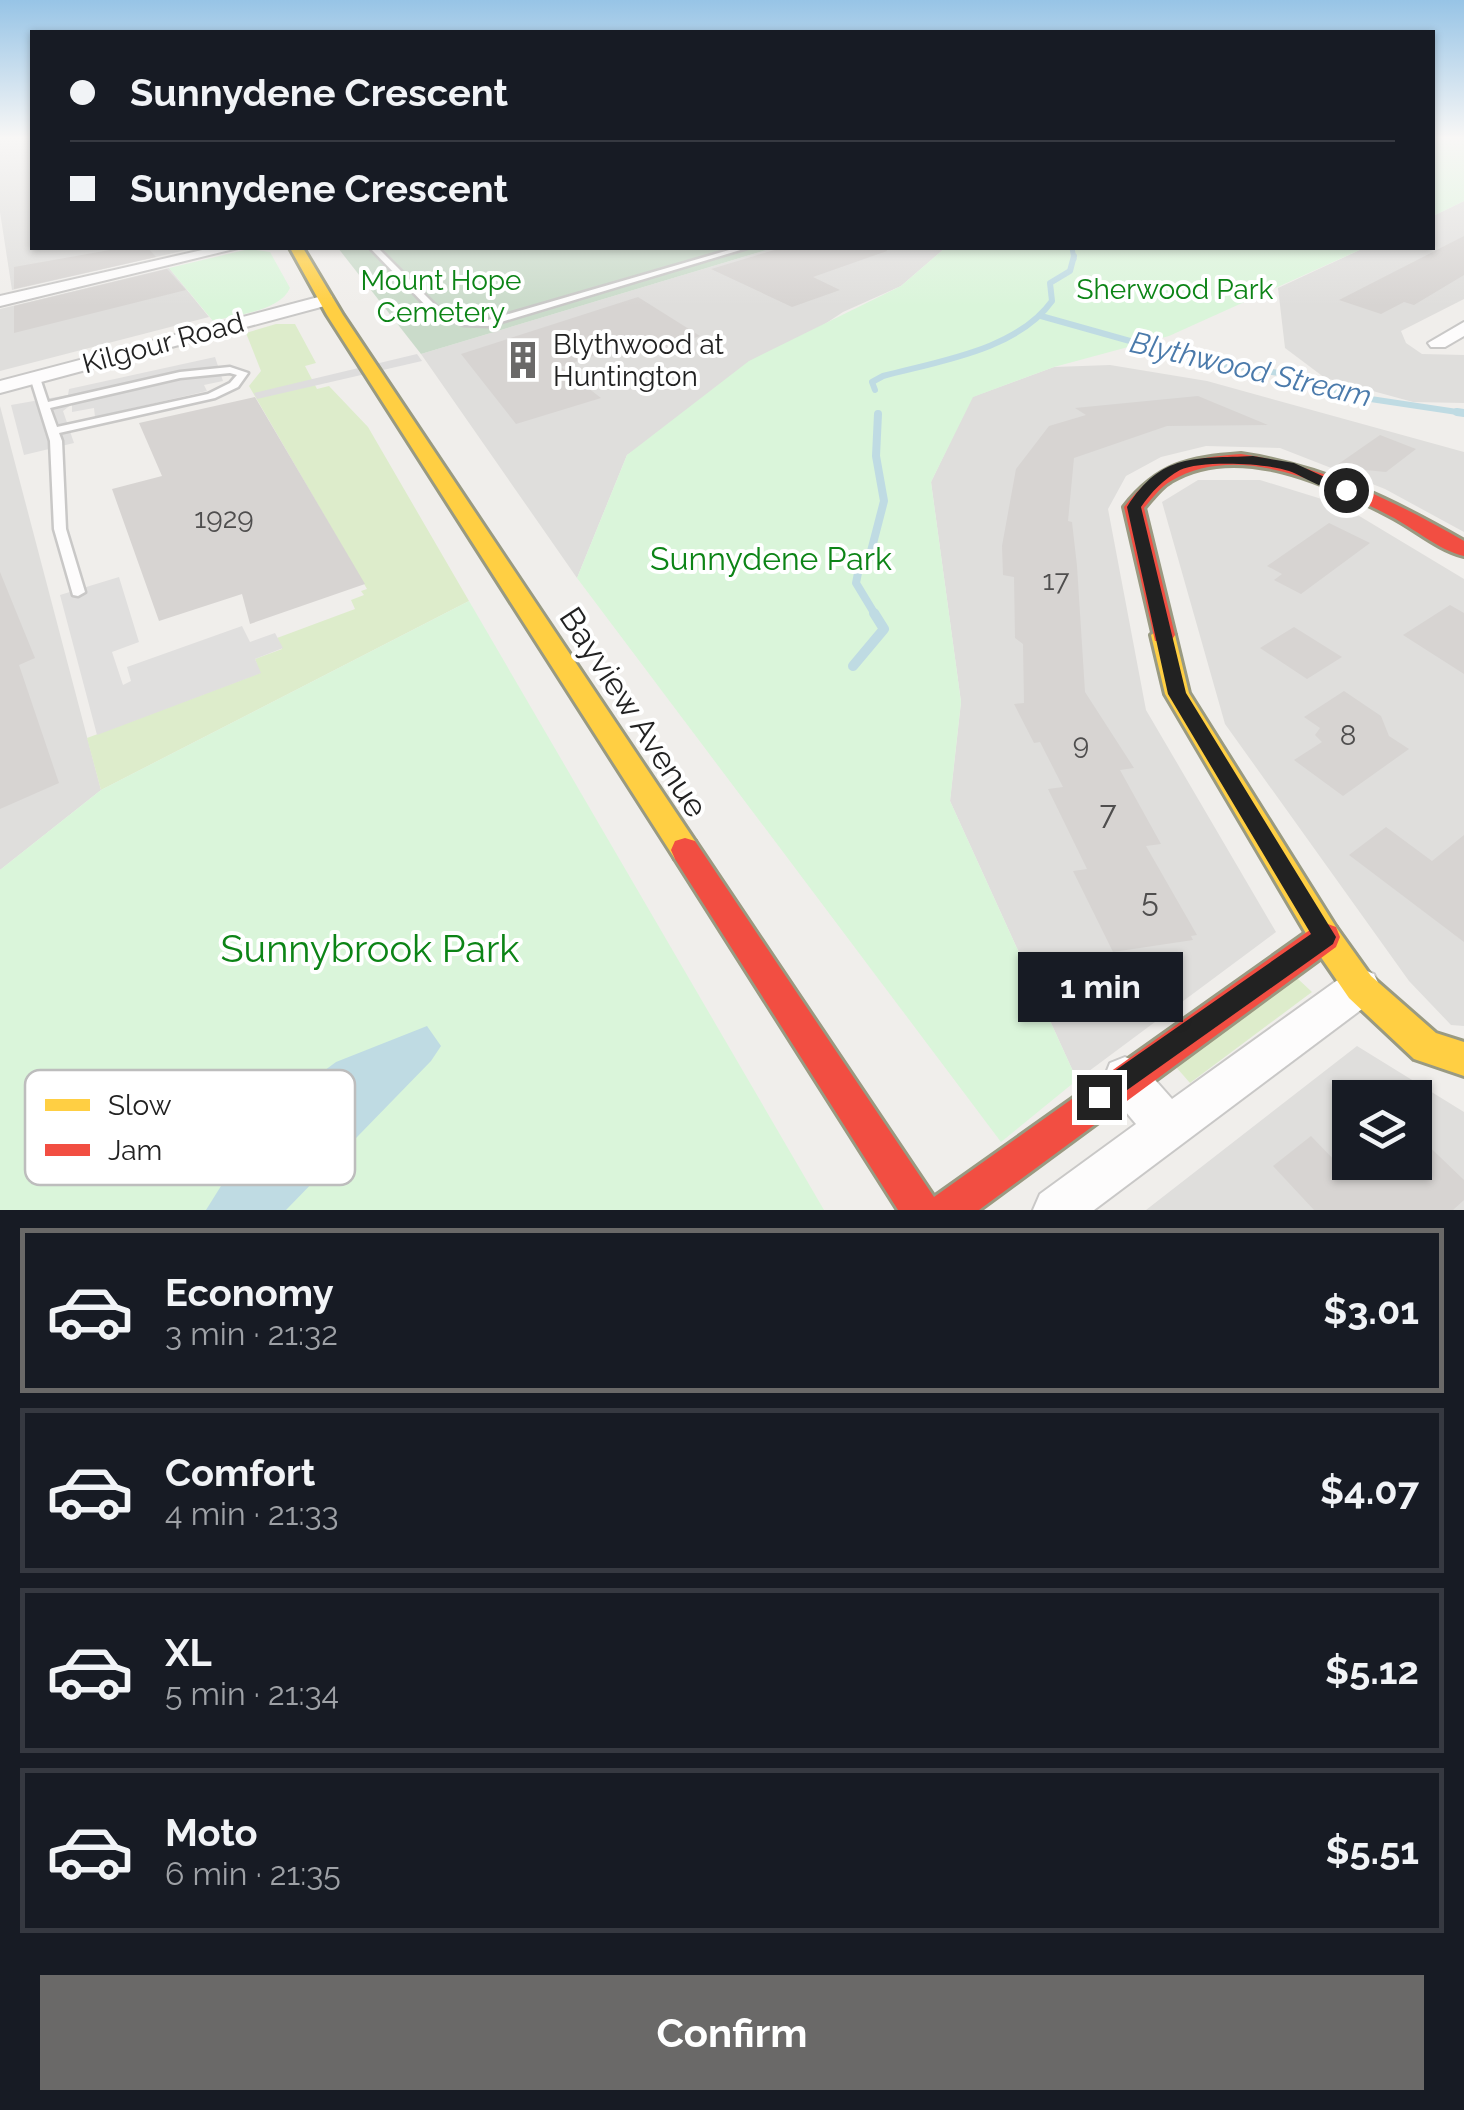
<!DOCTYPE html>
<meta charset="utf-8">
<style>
body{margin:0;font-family:Raleway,sans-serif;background:#242831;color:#f1f3f6;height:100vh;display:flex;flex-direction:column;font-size:38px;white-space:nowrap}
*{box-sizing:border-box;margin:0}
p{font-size:32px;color:#9ea1a6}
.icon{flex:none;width:55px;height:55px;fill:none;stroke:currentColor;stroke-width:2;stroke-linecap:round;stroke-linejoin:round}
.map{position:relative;height:1210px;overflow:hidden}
.side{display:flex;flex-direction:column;background:#171b24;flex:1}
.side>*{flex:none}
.hud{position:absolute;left:30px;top:30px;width:1405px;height:220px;border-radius:0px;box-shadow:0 2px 8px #0004;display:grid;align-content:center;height:220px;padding:0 40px;background:#171b24}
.tools{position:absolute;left:1332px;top:1080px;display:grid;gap:20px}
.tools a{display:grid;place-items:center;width:100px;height:100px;border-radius:0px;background:#171b24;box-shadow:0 2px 8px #0004;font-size:50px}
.end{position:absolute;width:45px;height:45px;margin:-22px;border:12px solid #222;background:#fff;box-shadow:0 0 0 5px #fff}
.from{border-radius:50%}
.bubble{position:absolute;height:70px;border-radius:0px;background:#171b24;box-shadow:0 2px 8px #0004;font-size:32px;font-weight:700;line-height:70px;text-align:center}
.hud b{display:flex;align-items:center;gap:35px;height:95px;font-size:38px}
.hud b+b{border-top:2px solid #363941}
.hud i{width:25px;height:25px;background:#f1f3f6}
ul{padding:18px 0 0;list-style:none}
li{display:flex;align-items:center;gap:30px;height:165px;margin:0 20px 15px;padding:0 20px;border:5px solid #363941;border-radius:0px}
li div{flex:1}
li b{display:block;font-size:38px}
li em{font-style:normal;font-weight:700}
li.active{border-color:#6a6968}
li>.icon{width:90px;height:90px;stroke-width:1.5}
.button{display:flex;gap:20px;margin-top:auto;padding:20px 40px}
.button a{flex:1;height:115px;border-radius:0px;background:#6a6968;color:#fff;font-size:40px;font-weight:700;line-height:115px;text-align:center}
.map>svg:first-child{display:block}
.residential{fill:#dfdedc;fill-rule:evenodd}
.grass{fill:#ddeccb}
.cemetery{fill:#cadbca}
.park{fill:#daf5da}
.parking{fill:#e0dfde}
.water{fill:#bfdbe3}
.pier{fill:#dedddd}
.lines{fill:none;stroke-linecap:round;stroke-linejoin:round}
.stream-far3{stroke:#bfdbe3;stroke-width:5}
.stream-far2{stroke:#bfdbe3;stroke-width:6}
.stream-far1{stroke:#bfdbe3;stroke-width:8}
.stream{stroke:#bfdbe3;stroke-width:10}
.building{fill:#d7d4d2}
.lane-casing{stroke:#c9c8c7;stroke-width:5}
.street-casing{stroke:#c9c8c7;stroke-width:4}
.slow-casing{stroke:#999a82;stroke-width:6}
.jam-casing{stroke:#999a82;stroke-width:6}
.lane{fill:#fdfcfc;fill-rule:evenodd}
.street{fill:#fdfcfc;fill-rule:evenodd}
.slow{fill:#ffcf43;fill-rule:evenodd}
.jam{fill:#f24e42;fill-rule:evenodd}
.route{fill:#222}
.labels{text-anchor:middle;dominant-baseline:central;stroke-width:8;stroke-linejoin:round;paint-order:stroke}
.far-park-label{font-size:28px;fill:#0c8416;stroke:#fff}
.far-street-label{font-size:28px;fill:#222;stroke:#fff}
.far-poi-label{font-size:28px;fill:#222;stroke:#fff;text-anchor:start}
.number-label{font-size:28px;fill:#4f4e4e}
.far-water-label{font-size:30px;font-style:italic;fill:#4a7aab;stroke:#fff}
.park-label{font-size:32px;fill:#0c8416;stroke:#fff}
.street-label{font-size:32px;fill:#222;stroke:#fff}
.near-number-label{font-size:32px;fill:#4f4e4e}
.near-park-label{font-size:38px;fill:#0c8416;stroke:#fff}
.key{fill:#fff;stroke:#bdbdbd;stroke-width:2.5}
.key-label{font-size:28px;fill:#222}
</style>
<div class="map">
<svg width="1464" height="1210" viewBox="0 0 1464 1210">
<rect width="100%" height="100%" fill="#f0eeeb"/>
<path class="residential" d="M0,137H32V248H195L12,290L0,212Z
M1464,201V299L1401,331L1406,343L1422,354L1464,355V403L1413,402L1325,378L1285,348L1278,288L1364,248H1432L1433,216Z
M773,248H945L901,286L843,312L627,455L577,578L421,354Z
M169,268L209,317L0,371V309Z
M1110,365L1207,381L1464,452V532L1385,489L1280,448L1206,446L1161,457L1126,476L1108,509L1146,710L1276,932L1077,1080L950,801L961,702L931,482L972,397L1054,367Z
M0,406L101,790L0,870Z
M1198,480H1260L1341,505L1464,579V1026L1451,1025L1409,981L1225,724L1162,502Z
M1357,1046L1464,1112V1210H1146ZM1350,1098H1415V1162H1350Z"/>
<path class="grass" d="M276,324H295L316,363L305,366L317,389L329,386L368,427L469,601L101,790L87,738L260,673L255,659L282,649L277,638L355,609L351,600L364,595L361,591L367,589L249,386L261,371L246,333Z
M1297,978L1312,992L1190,1083L1176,1067Z"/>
<path class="cemetery" d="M338,248H773L421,354Z"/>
<path class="park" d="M1433,137H1464V201L1433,216Z
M945,248H1364L1169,336L1054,367L973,397L931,482L961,702L950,801L1077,1080L1001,1142L577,578L627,455L749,361L901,286Z
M249,249L270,252L290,288C280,311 236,315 213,321L169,268Z
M469,601L824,1210H0V870L101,790Z"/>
<path class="parking" d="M215,357L223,381L204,385L207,391L95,417L94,408L72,412V404L63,411L74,443L24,455L11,405L68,395L69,389Z
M119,577L139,642L112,652L123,685L131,681L127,667L242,626L250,642L275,633L283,648L255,659L261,673L97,735L60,595Z"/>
<path class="water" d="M427,1026L441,1046L431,1061L286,1210H206L221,1186L228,1142L336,1062Z"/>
<path class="pier" d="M417,354L422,361L257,399L254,393Z"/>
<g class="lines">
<path class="stream-far3" d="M1072,248L1074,259"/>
<path class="stream-far2" d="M1041,316L1201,361L1292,375L1344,395L1464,413
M875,390L872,382L883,376C939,361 1017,350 1052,301L1050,283L1070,271L1074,256"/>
<path class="stream-far1" d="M1457,412L1464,413
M876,616L856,583L859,568L869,559L884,501L876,456L878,414"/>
<path class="stream" d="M853,666L884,629L874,613"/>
</g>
<path class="building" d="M1464,236V275L1414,305L1404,302L1381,314L1339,300Z
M121,248H148L156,257L14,289V267Z
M781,248H886L887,251L813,277L840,290L792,307L711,269Z
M167,269L186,290L14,333V306Z
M638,297L700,336L661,350L644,338L561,367L601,398L516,424L461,354Z
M1198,396L1268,425L1167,426L1074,458L1068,521L1072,522L1077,566L1085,692L1134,768L1120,770L1161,844L1146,846L1197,935L1191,936L1193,940L1113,952L1073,871L1087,869L1048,789L1063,787L1040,742L1034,743L1014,704L1024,703L1023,644L1015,638L1014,577L1003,575L1002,546L1016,469L1049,426L1086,415L1075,408Z
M255,397L365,584L250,624L242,594L159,621L112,489L162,476L139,423Z
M1380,435L1416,449L1386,472L1334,467Z
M1329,523L1370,543L1301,594L1274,580L1282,574L1267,566Z
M0,572L35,658L19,665L59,783L0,809Z
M1450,605L1464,613V674L1403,635Z
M1294,627L1342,657L1307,679L1260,648Z
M1344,691L1381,716L1389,736L1409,749L1343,796L1294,760L1322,742L1315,735L1320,728L1304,717Z
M1386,827L1432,861L1464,835V942L1349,855Z
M1415,1133L1464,1180V1200L1453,1210H1314L1273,1166L1311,1136L1338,1164L1415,1162Z"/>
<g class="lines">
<g class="lane-casing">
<path id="lane" d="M370,248H378L439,309L464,319L488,320L736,248H747L488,326L463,325L433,313Z
M230,367L248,373L238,387L215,398L59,433L62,441L66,529L85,592L78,596L73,595L54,529L50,441L30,377L35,374L39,375L48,402L180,372ZM230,373L237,375L230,383L208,394L57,427L50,408L180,378Z"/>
</g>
<g class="street-casing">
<path id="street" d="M211,248H238L0,306V296Z
M326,295L332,296V304L0,393V381Z
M1464,322V336L1445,347H1431L1428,343Z
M1360,968L1374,974L1380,987L1374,1000L1094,1210H1033L1040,1194L1136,1124L1110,1093L1104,1078L1110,1063L1125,1057L1140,1063L1172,1099L1346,974Z"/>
</g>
<g class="slow-casing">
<path id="slow" d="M290,248H303L343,315L695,841L699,850L695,859L685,862L675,859L327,315Z
M1163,627L1175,635L1189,693L1336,927L1371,976L1436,1033L1464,1042V1076L1414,1059L1349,998L1314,947L1165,694L1151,635Z"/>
</g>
<g class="jam-casing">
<path id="jam" d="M1241,454C1323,466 1393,500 1464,541V556C1438,550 1414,528 1390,516C1329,484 1238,441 1171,481C1160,487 1152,499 1144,508L1175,635L1171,641H1155L1124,507C1158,464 1188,458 1241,454Z
M685,838L695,841L934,1197L1314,927L1325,923L1336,927L1340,937L1336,947L979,1210H898L675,859L671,850L675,841Z"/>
</g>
<use href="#lane" class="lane"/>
<use href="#street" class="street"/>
<use href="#slow" class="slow"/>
<use href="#jam" class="jam"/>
</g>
<linearGradient id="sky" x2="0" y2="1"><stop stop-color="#97c4e6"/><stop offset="0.45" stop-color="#f8f7f6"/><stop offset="1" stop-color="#f8f7f6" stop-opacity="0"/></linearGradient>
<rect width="1464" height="306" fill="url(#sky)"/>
<path class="route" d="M1253,456L1294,463L1353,490C1338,500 1306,477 1289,471C1268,463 1200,460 1180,470C1164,479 1151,492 1141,507L1186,693L1336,937L1333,944L1099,1110L1090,1106L1086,1097L1090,1088L1311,934L1168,694L1127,507C1162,452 1195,459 1253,456Z"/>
<defs>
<g id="building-bare" transform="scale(3)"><path d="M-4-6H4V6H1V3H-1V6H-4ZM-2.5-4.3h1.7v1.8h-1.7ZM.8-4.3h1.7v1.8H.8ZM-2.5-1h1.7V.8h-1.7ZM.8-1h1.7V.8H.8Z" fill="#6a6968" stroke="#fff" stroke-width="2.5" paint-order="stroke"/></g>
</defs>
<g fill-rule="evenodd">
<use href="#building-bare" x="523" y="360"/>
</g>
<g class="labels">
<g class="far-park-label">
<text x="441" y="280">Mount Hope<tspan x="441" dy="32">Cemetery</tspan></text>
<text x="1175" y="289">Sherwood Park</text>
</g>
<g class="far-street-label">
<text transform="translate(163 343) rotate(-15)">Kilgour Road</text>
</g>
<g class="far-poi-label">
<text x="553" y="344">Blythwood at<tspan x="553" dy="32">Huntington</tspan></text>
</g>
<g class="number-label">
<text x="224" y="518">1929</text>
<text x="1056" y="580">17</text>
<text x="1348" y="735">8</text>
<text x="1081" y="744">9</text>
</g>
<g class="far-water-label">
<text transform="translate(1251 369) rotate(13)">Blythwood Stream</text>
</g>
<g class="park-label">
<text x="771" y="558">Sunnydene Park</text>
</g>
<g class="street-label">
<text transform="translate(634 712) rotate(57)">Bayview Avenue</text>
</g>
<g class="near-number-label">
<text x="1108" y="812">7</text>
<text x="1150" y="899">5</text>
</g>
<g class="near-park-label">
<text x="370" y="948">Sunnybrook Park</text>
</g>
</g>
<rect x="25" y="1070" width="330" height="115" rx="15" class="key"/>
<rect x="45" y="1099" width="45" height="12" fill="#ffcf43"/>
<rect x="45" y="1144" width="45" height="12" fill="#f24e42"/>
<g class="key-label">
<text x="108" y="1115">Slow</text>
<text x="108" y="1160">Jam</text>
</g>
</svg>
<div class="tools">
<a><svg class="icon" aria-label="layers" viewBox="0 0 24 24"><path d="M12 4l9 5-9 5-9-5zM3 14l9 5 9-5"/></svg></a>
</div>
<i class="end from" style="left:1346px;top:490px"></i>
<i class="end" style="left:1099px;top:1097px"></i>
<div class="bubble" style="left:1018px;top:952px;width:165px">1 min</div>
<div class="hud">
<b><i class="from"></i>Sunnydene Crescent</b>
<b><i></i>Sunnydene Crescent</b>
</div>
</div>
<section class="side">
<ul>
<li class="active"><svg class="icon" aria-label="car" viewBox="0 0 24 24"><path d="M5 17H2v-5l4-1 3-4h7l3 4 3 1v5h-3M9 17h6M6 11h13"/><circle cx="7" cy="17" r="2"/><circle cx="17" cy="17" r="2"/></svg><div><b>Economy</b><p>3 min · 21:32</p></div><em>$3.01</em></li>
<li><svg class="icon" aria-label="car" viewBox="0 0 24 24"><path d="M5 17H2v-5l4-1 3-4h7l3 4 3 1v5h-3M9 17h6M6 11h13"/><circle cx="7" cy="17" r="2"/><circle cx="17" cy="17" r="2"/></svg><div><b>Comfort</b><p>4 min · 21:33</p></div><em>$4.07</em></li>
<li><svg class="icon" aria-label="car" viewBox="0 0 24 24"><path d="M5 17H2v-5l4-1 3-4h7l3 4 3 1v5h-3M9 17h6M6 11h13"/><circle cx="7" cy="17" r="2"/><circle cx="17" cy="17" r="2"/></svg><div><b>XL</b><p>5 min · 21:34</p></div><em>$5.12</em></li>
<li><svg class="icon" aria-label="car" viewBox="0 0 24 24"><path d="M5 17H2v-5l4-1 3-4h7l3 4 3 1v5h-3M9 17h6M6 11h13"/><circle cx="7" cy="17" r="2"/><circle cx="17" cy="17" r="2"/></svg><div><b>Moto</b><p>6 min · 21:35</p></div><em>$5.51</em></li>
</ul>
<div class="button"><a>Confirm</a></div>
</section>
